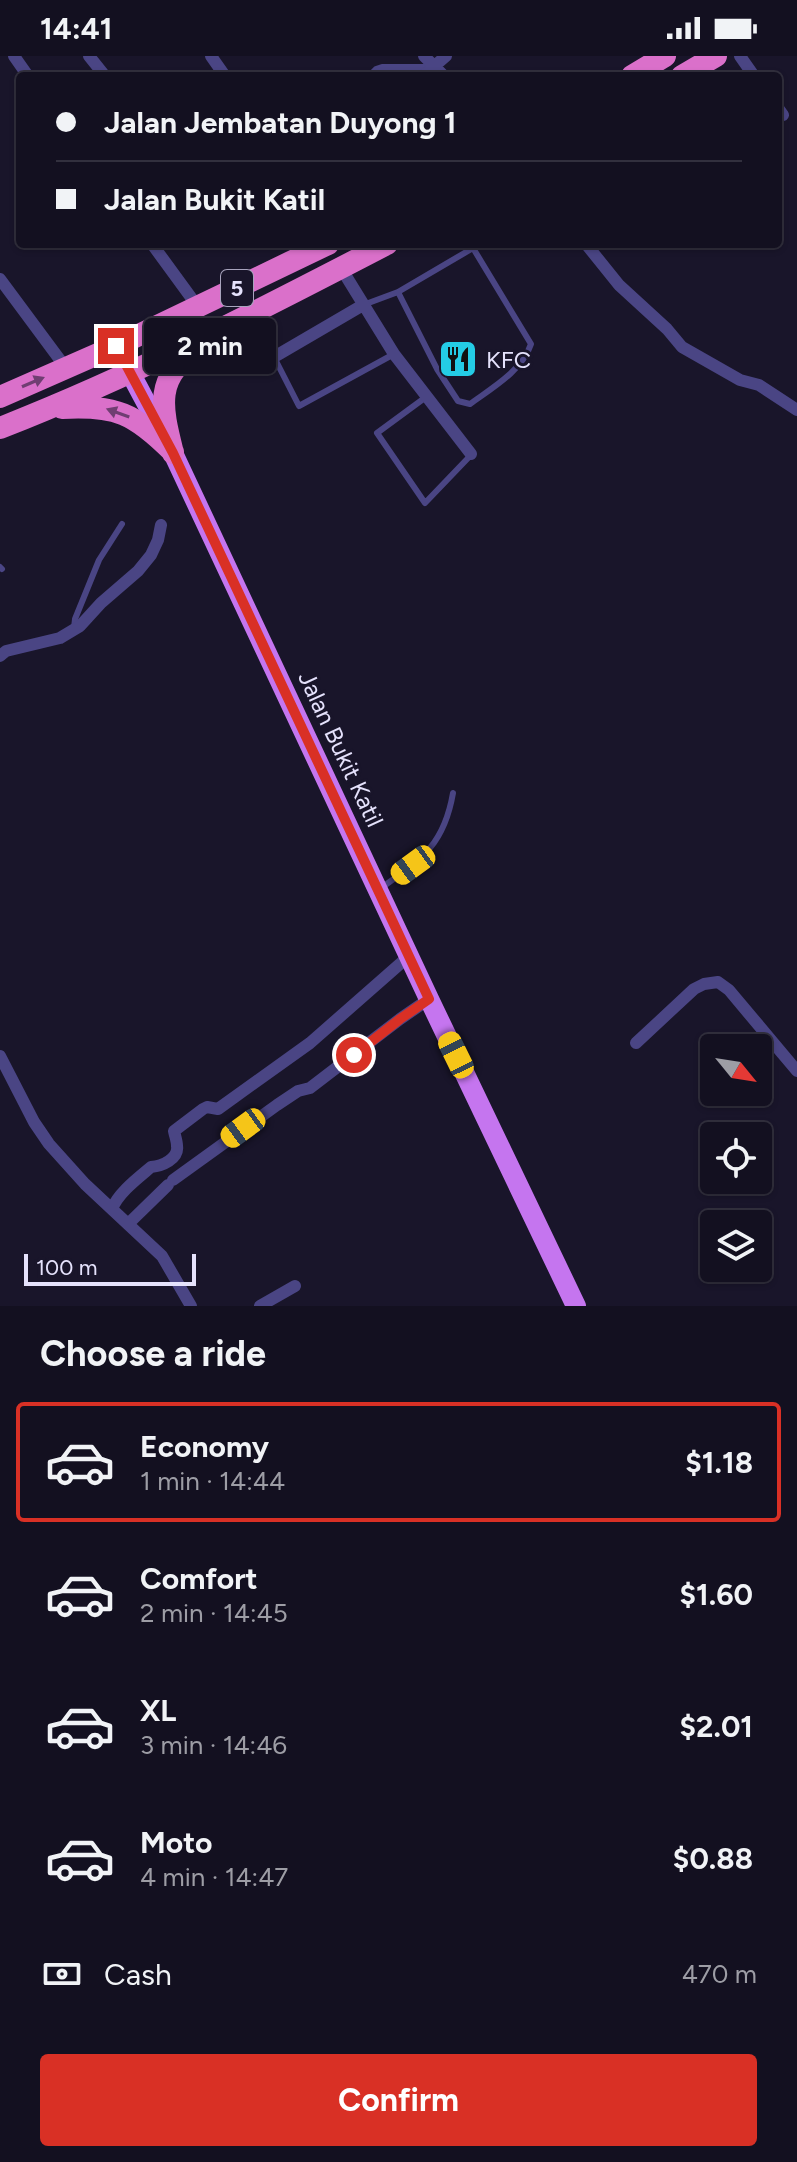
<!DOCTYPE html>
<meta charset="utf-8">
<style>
body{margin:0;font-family:Figtree,sans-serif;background:#201e2d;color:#f1f3f6;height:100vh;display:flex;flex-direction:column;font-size:30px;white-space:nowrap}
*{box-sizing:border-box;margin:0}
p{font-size:26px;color:#9d9da5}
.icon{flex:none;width:44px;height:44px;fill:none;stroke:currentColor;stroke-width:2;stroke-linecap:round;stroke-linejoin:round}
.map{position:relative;height:1250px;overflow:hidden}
.drawer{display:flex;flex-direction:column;background:#131020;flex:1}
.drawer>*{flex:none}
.top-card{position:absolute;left:16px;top:16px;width:766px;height:176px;border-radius:8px;box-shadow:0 2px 6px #0004,0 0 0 2px #32303e;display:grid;align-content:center;height:176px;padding:0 40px;background:#131020}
.needle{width:52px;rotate:120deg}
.tools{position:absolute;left:700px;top:978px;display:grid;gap:16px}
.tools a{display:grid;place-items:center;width:72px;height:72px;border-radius:8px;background:#131020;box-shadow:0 2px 6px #0004,0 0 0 2px #32303e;font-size:40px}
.scale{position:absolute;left:24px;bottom:20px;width:172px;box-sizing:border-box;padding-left:8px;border:4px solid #e5e2fc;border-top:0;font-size:22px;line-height:28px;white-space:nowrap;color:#e5e2fc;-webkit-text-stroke:6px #19152a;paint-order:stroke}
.end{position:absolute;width:36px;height:36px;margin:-18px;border:10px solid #d93025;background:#fff;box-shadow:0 0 0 4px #fff}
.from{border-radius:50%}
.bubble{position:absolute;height:56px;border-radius:8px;background:#131020;box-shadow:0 2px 6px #0004,0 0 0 2px #32303e;font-size:26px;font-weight:700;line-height:56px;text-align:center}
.car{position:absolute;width:24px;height:48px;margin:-24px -12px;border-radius:10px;box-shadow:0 0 6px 2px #0007;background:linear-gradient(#f5c518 24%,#345 0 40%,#f5c518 0 76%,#345 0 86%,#f5c518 0)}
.top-card b{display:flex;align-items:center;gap:28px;height:76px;font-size:30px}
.top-card b+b{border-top:2px solid #32303e}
.top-card i{width:20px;height:20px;background:#f1f3f6}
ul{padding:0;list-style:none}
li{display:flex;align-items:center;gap:24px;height:120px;margin:0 16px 12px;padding:0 24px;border:4px solid transparent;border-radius:8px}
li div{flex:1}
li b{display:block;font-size:30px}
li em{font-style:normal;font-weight:700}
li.current{border-color:#d93025}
li>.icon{width:72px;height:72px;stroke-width:1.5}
h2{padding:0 40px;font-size:36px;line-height:96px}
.pay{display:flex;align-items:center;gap:20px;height:88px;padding:0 40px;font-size:30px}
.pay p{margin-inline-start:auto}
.cta{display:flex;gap:16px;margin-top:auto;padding:16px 40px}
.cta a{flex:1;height:92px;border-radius:8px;background:#d93025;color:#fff;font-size:32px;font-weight:700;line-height:92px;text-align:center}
.status{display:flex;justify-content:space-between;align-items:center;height:56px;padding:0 40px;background:#131020;direction:ltr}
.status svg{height:22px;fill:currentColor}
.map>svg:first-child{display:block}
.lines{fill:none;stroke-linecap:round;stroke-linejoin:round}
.service{stroke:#4a4584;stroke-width:6}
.minor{stroke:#4a4584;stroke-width:12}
.primary{stroke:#c575ef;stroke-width:20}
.trunk{stroke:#da70ca;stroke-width:22}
.oneway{fill:#703e72}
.route{stroke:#d93025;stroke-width:10}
.labels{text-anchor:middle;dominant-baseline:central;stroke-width:6;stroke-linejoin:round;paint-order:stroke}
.shield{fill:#19152a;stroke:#a8a4bd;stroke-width:2}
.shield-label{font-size:22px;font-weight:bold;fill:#e5e2fc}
.poi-label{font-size:24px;fill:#e5e2fc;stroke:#19152a;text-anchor:start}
.street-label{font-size:24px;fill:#e5e2fc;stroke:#19152a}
</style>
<div class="status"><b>14:41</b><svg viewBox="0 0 49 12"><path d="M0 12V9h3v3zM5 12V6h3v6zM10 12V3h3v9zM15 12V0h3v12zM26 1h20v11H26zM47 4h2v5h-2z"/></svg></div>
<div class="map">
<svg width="797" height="1250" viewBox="0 0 797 1250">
<rect width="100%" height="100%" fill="#19152a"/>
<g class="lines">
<path class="service" d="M369,20L376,13L382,11H431
M398,236L437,313L458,345L470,348C492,332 522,315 531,288L473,192
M363,249L398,236L473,192L472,188
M246,292L267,282L258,259
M274,301L299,350L394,298
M426,341L377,377L425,447L471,399
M0,511L2,513
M74,572L75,563L99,504L122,468
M381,832C422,803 444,789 453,737"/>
<path class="minor" d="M14,0L28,20
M89,0L105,20
M211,0L225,20
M424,0L444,20
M740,0L754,20
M423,20L446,0
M778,52L783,59
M152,188L198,251
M586,188L619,229L667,273L682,291L740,324L759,329L797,354
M341,212L394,298L471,398
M0,223L66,312
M274,301L363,249
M0,600L6,595L60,582L80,570L101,547L138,515L151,499L158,484L161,469
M636,987L694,933L704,928L718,926L729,934L797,1015
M0,1000L34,1066L49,1088L85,1128L162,1200L191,1250
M173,1124L277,1049L298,1035L310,1032L400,963L429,943
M112,1153C118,1137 138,1122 151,1111C162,1110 179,1103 177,1090C177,1085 175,1080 174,1075L203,1053L207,1051L218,1053L310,987L409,900
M128,1168L168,1129
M260,1250L295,1230"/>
<path class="primary" d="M116,290L173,397L429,943L576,1250"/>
<path class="trunk" d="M632,20L665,0
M682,20L716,0
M0,341L116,290L328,188
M62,352C116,349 134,357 173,396
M0,372C133,320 260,254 387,188
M173,397C162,353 153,321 198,293"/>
</g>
<defs><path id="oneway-solid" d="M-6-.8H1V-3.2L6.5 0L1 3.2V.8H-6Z" transform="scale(2)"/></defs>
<g class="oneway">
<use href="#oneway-solid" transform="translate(33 326) rotate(-23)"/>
<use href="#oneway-solid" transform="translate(118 357) rotate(-160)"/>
</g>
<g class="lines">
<path class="route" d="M116,290L173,397L429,943L400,963L354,999"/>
</g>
<defs>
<g id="restaurant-square" transform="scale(2)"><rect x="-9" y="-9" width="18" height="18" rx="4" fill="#24cce6" stroke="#19152a"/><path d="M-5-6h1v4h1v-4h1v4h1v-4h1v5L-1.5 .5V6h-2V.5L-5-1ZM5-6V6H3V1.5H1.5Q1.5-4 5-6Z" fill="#111"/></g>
</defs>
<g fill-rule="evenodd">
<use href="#restaurant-square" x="458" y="303"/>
</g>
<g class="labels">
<rect class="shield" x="221" y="214" width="32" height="36" rx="6"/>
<g class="shield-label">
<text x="237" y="232">5</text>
</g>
<g class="poi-label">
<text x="486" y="303">KFC</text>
</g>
<g class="street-label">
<text transform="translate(341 693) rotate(65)">Jalan Bukit Katil</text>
</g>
</g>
</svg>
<div class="tools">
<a><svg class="needle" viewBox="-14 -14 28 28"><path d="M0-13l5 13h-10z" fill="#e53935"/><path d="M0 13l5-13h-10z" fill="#9d9da5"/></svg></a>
<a><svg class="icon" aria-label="locate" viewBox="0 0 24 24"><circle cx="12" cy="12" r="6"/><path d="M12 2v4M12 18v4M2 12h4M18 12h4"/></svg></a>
<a><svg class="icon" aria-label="layers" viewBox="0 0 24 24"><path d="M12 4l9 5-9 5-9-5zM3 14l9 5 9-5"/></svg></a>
</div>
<div class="scale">100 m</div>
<i class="end from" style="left:354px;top:999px"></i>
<i class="end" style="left:116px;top:290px"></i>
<div class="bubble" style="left:144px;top:262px;width:132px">2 min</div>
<i class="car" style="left:413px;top:809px;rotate:234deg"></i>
<i class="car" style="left:456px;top:999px;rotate:334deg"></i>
<i class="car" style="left:243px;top:1072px;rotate:234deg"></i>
<div class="top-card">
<b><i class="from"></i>Jalan Jembatan Duyong 1</b>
<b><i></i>Jalan Bukit Katil</b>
</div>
</div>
<section class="drawer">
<h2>Choose a ride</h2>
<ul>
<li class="current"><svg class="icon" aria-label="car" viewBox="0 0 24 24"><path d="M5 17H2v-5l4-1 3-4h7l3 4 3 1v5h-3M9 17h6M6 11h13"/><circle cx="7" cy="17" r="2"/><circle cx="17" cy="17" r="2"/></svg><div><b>Economy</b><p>1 min · 14:44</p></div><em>$1.18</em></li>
<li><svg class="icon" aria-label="car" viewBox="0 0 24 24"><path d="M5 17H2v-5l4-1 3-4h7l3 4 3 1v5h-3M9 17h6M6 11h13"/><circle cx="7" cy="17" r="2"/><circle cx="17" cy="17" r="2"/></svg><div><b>Comfort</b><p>2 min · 14:45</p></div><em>$1.60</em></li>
<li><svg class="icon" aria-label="car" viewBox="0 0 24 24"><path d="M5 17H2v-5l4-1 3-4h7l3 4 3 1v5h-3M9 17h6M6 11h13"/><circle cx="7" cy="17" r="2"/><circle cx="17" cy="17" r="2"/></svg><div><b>XL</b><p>3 min · 14:46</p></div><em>$2.01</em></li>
<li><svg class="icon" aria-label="car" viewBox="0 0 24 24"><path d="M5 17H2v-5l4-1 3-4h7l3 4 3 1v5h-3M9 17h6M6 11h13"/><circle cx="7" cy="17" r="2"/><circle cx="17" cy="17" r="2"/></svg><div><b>Moto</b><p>4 min · 14:47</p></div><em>$0.88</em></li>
</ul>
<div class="pay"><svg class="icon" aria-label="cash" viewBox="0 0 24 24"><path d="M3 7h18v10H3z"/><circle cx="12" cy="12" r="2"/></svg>Cash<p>470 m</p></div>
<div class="cta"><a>Confirm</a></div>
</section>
